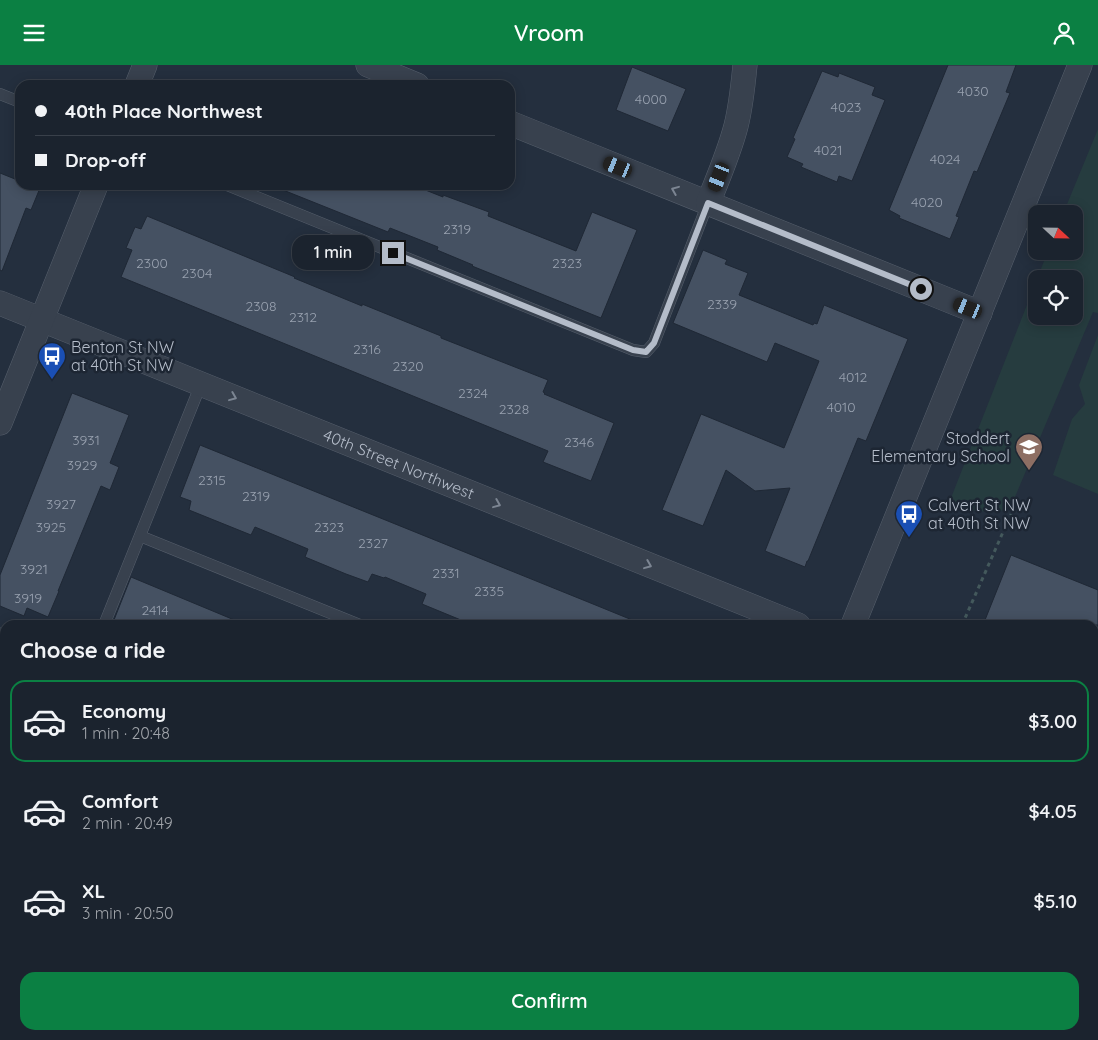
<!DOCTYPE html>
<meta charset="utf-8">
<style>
body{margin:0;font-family:Quicksand,sans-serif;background:#242b36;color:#f1f3f6;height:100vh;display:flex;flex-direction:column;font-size:19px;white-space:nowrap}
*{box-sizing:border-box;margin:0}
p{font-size:16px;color:#a0a4aa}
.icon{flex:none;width:28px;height:28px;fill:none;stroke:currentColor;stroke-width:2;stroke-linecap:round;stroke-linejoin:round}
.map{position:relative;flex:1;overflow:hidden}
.details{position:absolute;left:0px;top:555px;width:1099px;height:420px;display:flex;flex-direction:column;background:#1b232e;border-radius:15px 15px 0 0;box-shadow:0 2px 12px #0003,0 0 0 1px #39404a}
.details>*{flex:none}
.banner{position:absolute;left:15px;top:15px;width:500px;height:110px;border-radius:15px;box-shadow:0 2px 12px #0003,0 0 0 1px #39404a;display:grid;align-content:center;height:110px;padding:0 20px;background:#1b232e}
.needle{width:32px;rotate:112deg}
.tools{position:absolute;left:1028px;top:140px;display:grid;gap:10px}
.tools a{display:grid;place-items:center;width:55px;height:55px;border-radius:10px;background:#1b232e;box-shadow:0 2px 12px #0003,0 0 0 1px #39404a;font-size:25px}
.end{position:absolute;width:22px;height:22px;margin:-11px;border:6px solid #b4bcc9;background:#111;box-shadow:0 0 0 2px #111}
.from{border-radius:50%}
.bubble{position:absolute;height:35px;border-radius:15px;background:#1b232e;box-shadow:0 2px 12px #0003,0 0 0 1px #39404a;font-size:16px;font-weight:600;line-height:35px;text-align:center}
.car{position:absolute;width:15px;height:30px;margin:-15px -8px;border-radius:6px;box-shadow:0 0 4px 1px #0007;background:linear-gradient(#222 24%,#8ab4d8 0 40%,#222 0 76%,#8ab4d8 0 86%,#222 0)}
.banner b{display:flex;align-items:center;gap:18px;height:48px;font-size:19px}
.banner b+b{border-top:1px solid #39404a}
.banner i{width:12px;height:12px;background:#f1f3f6}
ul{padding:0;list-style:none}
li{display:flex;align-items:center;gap:15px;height:82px;margin:0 10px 8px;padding:0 10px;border:2px solid transparent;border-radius:15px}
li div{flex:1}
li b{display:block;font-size:19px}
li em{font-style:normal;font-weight:600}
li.selected{border-color:#0b8043}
li>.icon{width:45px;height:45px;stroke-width:1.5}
h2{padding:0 20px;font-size:22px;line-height:60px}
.cta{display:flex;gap:10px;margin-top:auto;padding:10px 20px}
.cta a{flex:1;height:58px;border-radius:15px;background:#0b8043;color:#fff;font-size:20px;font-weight:600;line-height:58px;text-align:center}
header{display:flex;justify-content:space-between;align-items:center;height:65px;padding:0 20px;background:#0b8043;color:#fff;font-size:22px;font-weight:600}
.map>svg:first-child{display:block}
.green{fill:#263c3f}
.building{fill:#455162;stroke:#1f2835}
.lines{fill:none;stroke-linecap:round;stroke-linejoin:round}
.lane-casing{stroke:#565f6c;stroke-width:12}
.street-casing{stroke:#565f6c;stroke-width:25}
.path{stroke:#44595c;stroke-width:3;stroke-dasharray:4 4;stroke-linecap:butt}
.lane{stroke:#38414e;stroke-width:11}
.street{stroke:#38414e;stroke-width:24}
.oneway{stroke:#7c8592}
.route{stroke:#b4bcc9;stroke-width:6}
.labels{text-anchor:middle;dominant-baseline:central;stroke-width:5;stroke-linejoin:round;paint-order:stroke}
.number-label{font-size:14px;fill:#98a1af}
.poi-label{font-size:16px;fill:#b4bcc9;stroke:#1d2633;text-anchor:start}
.street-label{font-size:16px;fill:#b4bcc9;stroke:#1d2633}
</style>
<header><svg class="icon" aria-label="menu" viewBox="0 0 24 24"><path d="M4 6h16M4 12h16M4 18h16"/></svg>Vroom<svg class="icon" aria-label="person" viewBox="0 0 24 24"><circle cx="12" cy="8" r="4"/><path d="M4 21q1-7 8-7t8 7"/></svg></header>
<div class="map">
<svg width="1098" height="975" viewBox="0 0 1098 975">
<rect width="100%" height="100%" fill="#242f3e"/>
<path class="green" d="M1098,64V248L1093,247L1012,439L1004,445L994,447L961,445L949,438L1036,217V251H1074V214H1037L1048,186H1074V149H1063Z
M1098,270V429L1053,410L1072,354L1085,339L1079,320Z
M1094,847L1098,849V975H729L731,970H1094Z"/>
<path class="building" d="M948,0H1016L1006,27L1010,28L977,107L974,106L956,151L959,152L950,174L899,153L900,151L889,145Z
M632,2L686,24L668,66L616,45Z
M822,6L838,12L839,8L875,22L872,30L885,35L852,116L839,111L837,117L801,102L803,99L787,92L795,74L793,73Z
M0,108L20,116V120H32L40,123L31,145L26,143L2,206L0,205Z
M273,120H413L443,132V130L489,147L488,151L576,186L592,147L637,165L601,253L472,201L473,200L437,185L438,182L390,163L388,167L273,121Z
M147,151L295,212L294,213L362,241V239L441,271V273L548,315L543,327L545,328L544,329L614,358L591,416L543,397L548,386L121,212L132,185L126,183L135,162L141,164Z
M703,185L727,195L725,199L748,208L739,230L813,260L814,258L817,259L824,240L908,274L866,376L858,373L808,496H807L805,502L765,486L790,423L755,426L726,405L703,461L662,445L701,349L784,383L819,296L775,278L767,297L673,258Z
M72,328L129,350L110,398L119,402L110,425L101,421L58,526H59L48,552L27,543L24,551L0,541V510Z
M200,380L593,539L642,559V560H473L422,539L426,529L385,512L384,513L372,509L368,517L346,509L305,492L308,484L255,462L251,470L189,445L191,436L180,432Z
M1011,490L1098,525V560H983Z
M131,512L244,559V560H112Z"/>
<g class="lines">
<g class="lane-casing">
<path id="lane" d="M0,29L20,37
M227,120L633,285L646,287L654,278L708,138
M140,471L360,560
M104,560L201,319
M0,813L5,801
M580,970L592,975
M102,975L104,970"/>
</g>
<g class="street-casing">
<g id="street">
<path d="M368,0L417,20"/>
<path d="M137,20L145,0"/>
<path d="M510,58L980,248"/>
<path d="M708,138C718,113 729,88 736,61C741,41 743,21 745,0"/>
<path id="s1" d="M0,238L798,560"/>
<path d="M0,358L96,120"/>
<path d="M853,560L1080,0"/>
<path d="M0,575L5,577"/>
<path d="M0,911L5,913"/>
<path d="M145,970L158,975"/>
<path d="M687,975L689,970"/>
</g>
</g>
<path class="path" d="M962,560L1011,449"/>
<use href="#lane" class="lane"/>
<use href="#street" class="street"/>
</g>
<defs><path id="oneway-chevron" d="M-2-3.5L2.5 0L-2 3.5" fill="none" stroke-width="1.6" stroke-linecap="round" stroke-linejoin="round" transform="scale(1.25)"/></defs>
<g class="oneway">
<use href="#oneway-chevron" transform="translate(675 125) rotate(-158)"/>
<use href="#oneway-chevron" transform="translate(233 332) rotate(22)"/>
<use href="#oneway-chevron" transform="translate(497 439) rotate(22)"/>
<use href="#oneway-chevron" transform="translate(648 500) rotate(22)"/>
</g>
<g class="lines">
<path class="route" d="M393,188L633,285L646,287L654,278L708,138L921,224"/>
</g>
<defs>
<g id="bus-pin" transform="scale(1.4375)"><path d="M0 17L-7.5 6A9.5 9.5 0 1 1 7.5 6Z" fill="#1a4fb4" stroke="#1d2633"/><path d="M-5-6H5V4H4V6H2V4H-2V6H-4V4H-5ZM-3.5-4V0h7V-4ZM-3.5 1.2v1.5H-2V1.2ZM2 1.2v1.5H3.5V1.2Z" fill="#fff"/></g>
<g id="school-pin" transform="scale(1.4375)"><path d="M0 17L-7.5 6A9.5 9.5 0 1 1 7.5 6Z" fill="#8d6e63" stroke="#1d2633"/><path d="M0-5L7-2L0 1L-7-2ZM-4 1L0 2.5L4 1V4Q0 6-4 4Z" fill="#fff"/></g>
</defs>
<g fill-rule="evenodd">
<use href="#bus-pin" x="52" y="291"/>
<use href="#school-pin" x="1029" y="382"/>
<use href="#bus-pin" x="909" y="449"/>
</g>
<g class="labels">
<g class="number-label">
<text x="973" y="26">4030</text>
<text x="651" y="34">4000</text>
<text x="846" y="42">4023</text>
<text x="828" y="85">4021</text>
<text x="945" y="94">4024</text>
<text x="927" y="137">4020</text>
<text x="457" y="164">2319</text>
<text x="152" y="198">2300</text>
<text x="567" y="198">2323</text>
<text x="197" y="208">2304</text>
<text x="722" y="239">2339</text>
<text x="261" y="241">2308</text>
<text x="303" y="252">2312</text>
<text x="367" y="284">2316</text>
<text x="408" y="301">2320</text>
<text x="853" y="312">4012</text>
<text x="473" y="328">2324</text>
<text x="841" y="342">4010</text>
<text x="514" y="344">2328</text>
<text x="86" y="375">3931</text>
<text x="579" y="377">2346</text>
<text x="82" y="400">3929</text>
<text x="212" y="415">2315</text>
<text x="256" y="431">2319</text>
<text x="61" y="439">3927</text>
<text x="51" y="462">3925</text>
<text x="329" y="462">2323</text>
<text x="373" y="478">2327</text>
<text x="34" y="504">3921</text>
<text x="446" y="508">2331</text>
<text x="489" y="526">2335</text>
<text x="28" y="533">3919</text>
<text x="155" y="545">2414</text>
</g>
<g class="poi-label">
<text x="71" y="282">Benton St NW<tspan x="71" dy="18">at 40th St NW</tspan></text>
<text x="1010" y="373" text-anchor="end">Stoddert<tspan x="1010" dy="18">Elementary School</tspan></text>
<text x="928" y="440">Calvert St NW<tspan x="928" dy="18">at 40th St NW</tspan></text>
</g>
<g class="street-label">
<text stroke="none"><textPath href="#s1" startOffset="430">40th Street Northwest</textPath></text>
</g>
</g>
</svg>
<div class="tools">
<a><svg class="needle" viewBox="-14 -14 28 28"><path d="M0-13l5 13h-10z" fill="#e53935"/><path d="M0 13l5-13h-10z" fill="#a0a4aa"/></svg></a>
<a><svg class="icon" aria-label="locate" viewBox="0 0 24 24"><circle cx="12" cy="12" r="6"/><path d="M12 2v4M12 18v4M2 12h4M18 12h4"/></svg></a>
</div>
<i class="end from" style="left:921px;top:224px"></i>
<i class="end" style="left:393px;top:188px"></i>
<div class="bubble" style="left:292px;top:170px;width:82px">1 min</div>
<i class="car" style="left:618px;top:102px;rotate:292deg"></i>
<i class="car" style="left:719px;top:112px;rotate:202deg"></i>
<i class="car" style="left:968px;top:243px;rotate:292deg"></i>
<div class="banner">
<b><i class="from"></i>40th Place Northwest</b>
<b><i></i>Drop-off</b>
</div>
<section class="details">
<h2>Choose a ride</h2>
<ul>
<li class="selected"><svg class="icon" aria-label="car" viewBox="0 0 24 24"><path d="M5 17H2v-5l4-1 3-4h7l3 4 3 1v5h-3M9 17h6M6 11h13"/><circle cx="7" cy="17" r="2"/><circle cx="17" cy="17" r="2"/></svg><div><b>Economy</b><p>1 min · 20:48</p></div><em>$3.00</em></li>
<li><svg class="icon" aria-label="car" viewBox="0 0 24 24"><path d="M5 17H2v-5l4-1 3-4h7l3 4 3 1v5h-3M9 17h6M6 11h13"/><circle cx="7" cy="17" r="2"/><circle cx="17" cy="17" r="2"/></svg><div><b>Comfort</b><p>2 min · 20:49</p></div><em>$4.05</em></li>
<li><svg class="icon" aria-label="car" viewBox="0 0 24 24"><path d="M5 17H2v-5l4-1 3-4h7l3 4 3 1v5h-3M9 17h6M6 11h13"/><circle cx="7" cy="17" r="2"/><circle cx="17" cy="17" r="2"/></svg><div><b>XL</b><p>3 min · 20:50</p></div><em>$5.10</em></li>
</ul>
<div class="cta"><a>Confirm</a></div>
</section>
</div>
